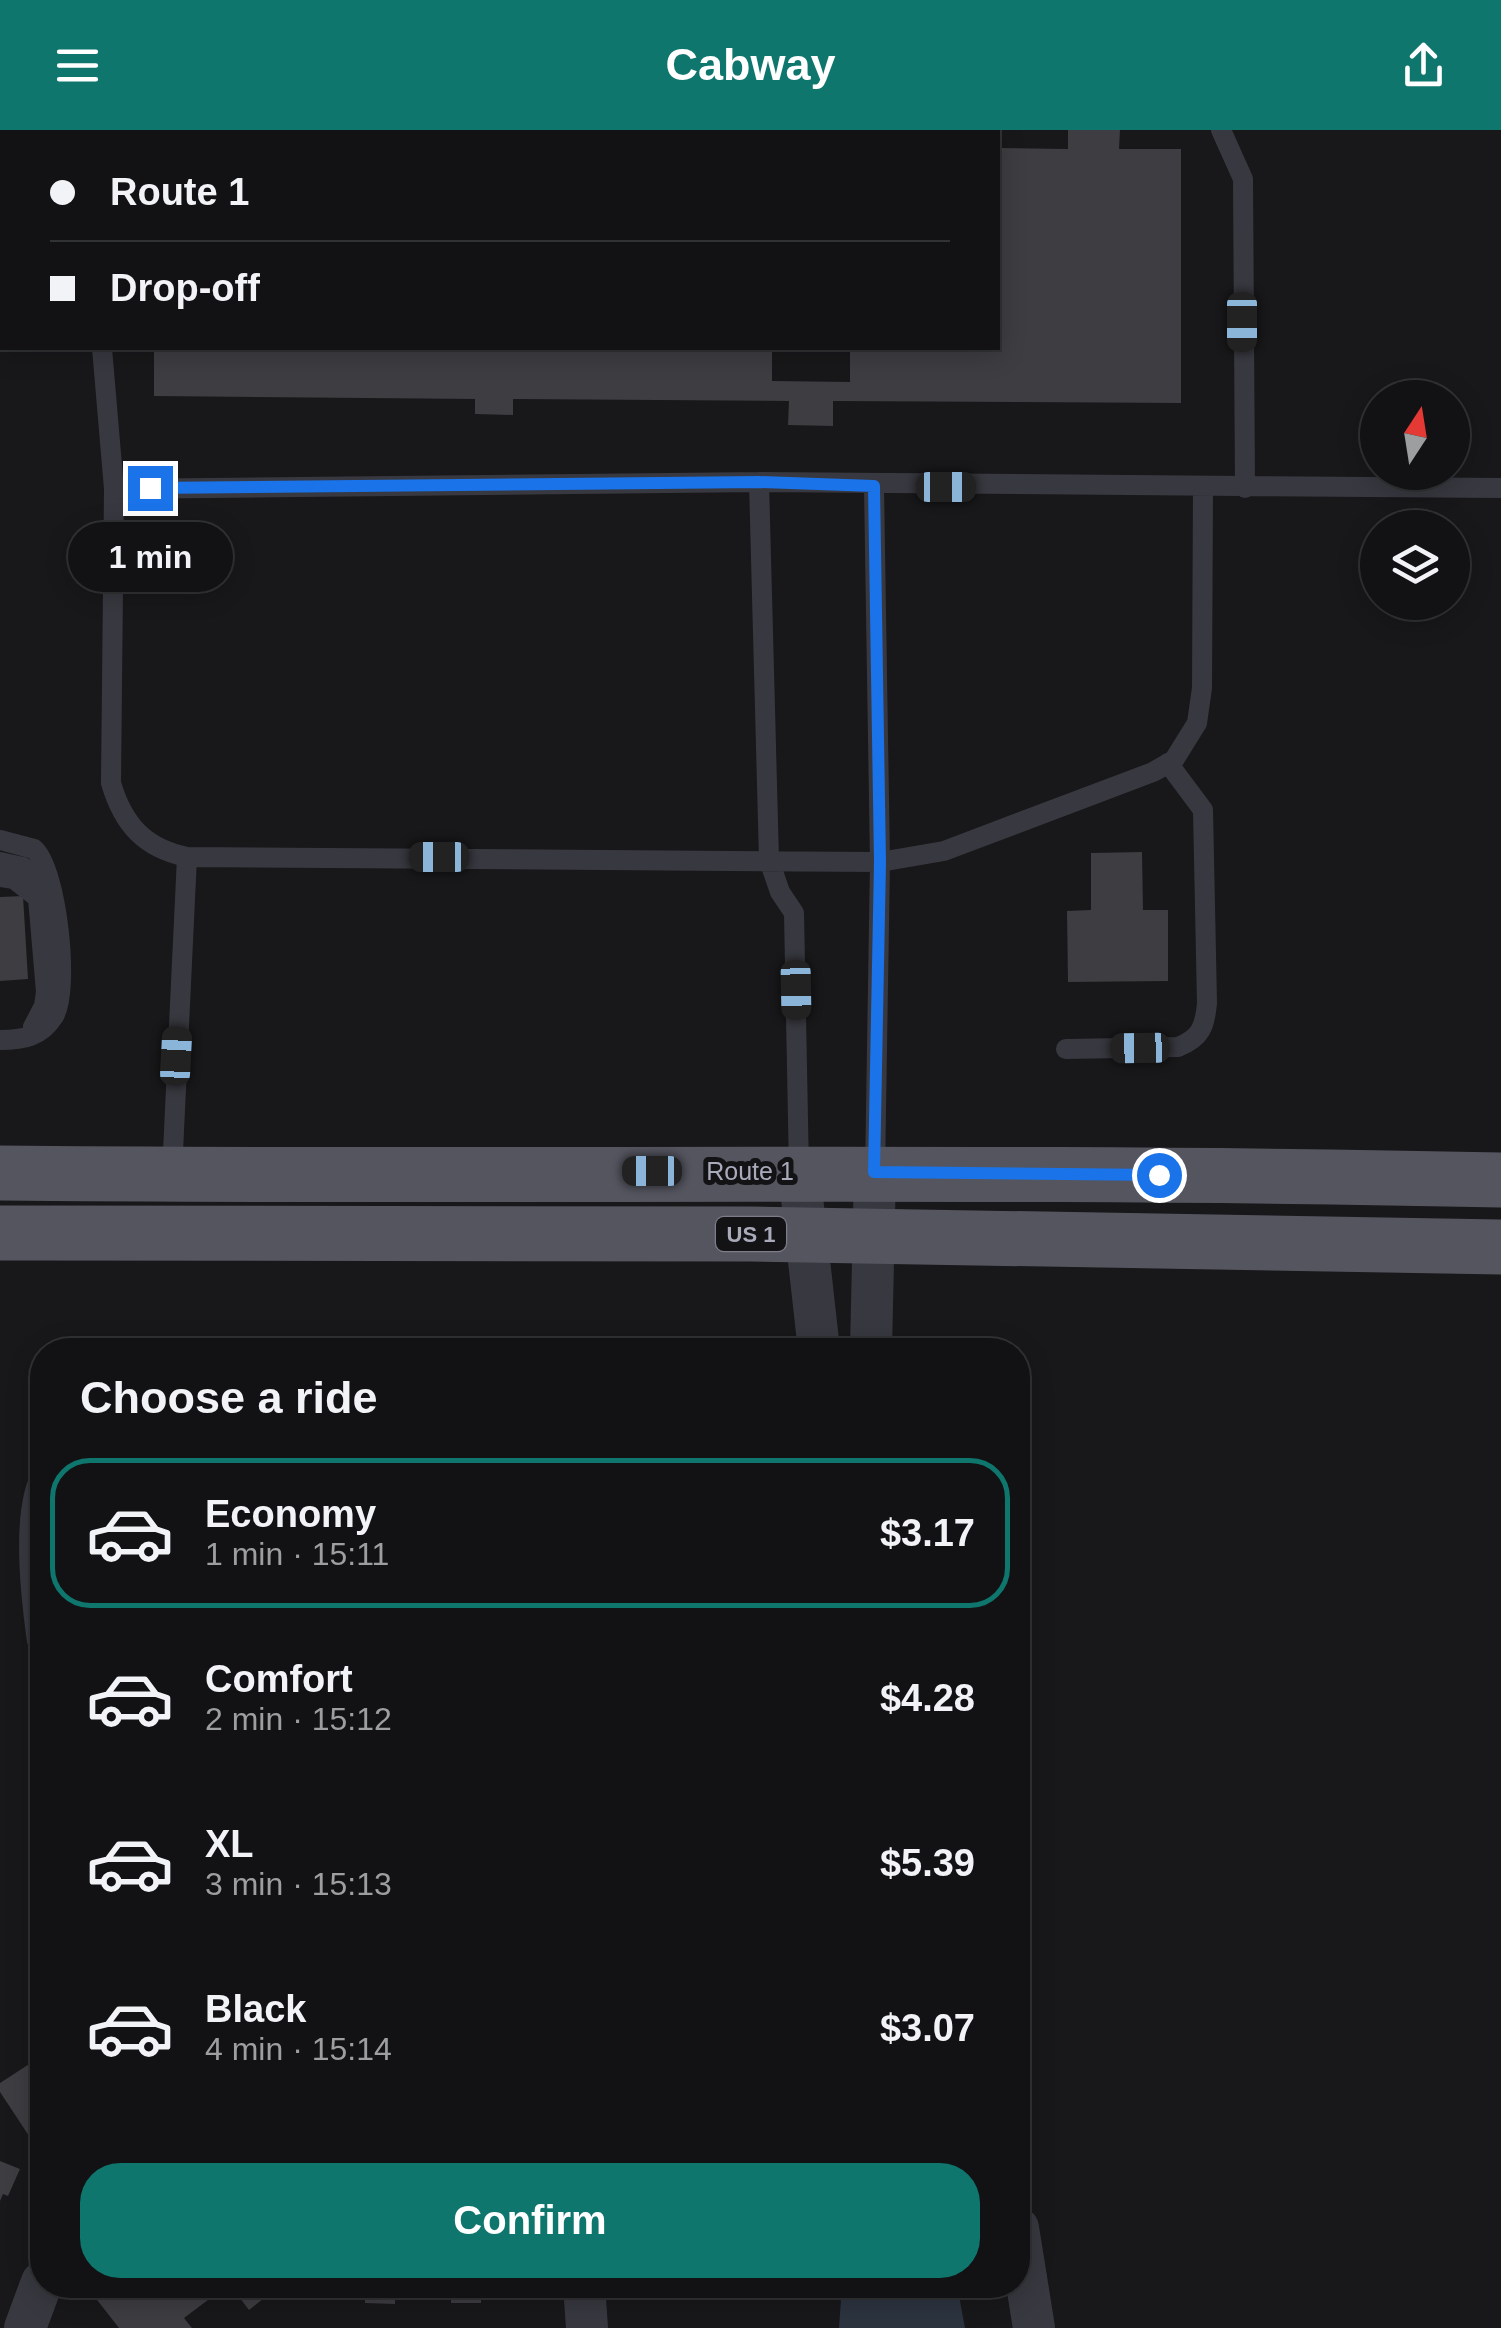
<!DOCTYPE html>
<meta charset="utf-8">
<style>
body{margin:0;font-family:Arial,sans-serif;background:#1b1b1d;color:#f1f3f6;height:100vh;display:flex;flex-direction:column;font-size:38px;white-space:nowrap}
*{box-sizing:border-box;margin:0}
p{font-size:32px;color:#9c9ea0}
.icon{flex:none;width:55px;height:55px;fill:none;stroke:currentColor;stroke-width:2;stroke-linecap:round;stroke-linejoin:round}
.map{position:relative;flex:1;overflow:hidden}
.drawer{position:absolute;left:30px;top:1208px;width:1000px;height:960px;display:flex;flex-direction:column;background:#121214;border-radius:40px;box-shadow:0 5px 25px #0003,0 0 0 2px #313234}
.drawer>*{flex:none}
.hud{position:absolute;left:0px;top:0px;width:1000px;height:220px;box-shadow:0 5px 25px #0003,0 0 0 2px #313234;display:grid;align-content:center;height:220px;padding:0 50px;background:#121214}
.needle{width:65px;rotate:12deg}
.buttons{position:absolute;left:1360px;top:250px;display:grid;gap:20px}
.buttons a{display:grid;place-items:center;width:110px;height:110px;border-radius:50%;background:#121214;box-shadow:0 5px 25px #0003,0 0 0 2px #313234;font-size:50px}
.end{position:absolute;width:45px;height:45px;margin:-22px;border:12px solid #1a73e8;background:#fff;box-shadow:0 0 0 5px #fff}
.from{border-radius:50%}
.bubble{position:absolute;height:70px;border-radius:35px;background:#121214;box-shadow:0 5px 25px #0003,0 0 0 2px #313234;font-size:32px;font-weight:700;line-height:70px;text-align:center}
.car{position:absolute;width:30px;height:60px;margin:-30px -15px;border-radius:12px;box-shadow:0 0 8px 2px #0007;background:linear-gradient(#222 24%,#8ab4d8 0 40%,#222 0 76%,#8ab4d8 0 86%,#222 0)}
.hud b{display:flex;align-items:center;gap:35px;height:95px;font-size:38px}
.hud b+b{border-top:2px solid #313234}
.hud i{width:25px;height:25px;background:#f1f3f6}
ul{padding:0;list-style:none}
li{display:flex;align-items:center;gap:30px;height:150px;margin:0 20px 15px;padding:0 30px;border:5px solid transparent;border-radius:40px}
li div{flex:1}
li b{display:block;font-size:38px}
li em{font-style:normal;font-weight:700}
li.selected{border-color:#0f766e}
li>.icon{width:90px;height:90px;stroke-width:1.5}
h2{padding:0 50px;font-size:45px;line-height:120px}
.primary-button{display:flex;gap:20px;margin-top:auto;padding:20px 50px}
.primary-button a{flex:1;height:115px;border-radius:40px;background:#0f766e;color:#fff;font-size:40px;font-weight:700;line-height:115px;text-align:center}
header{display:flex;justify-content:space-between;align-items:center;height:130px;padding:0 50px;background:#0f766e;color:#fff;font-size:45px;font-weight:700}
.map>svg:first-child{display:block}
.water{fill:#2c3440}
.building{fill:#3d3d42}
.lines{fill:none;stroke-linecap:round;stroke-linejoin:round}
.service{stroke:#383840;stroke-width:20}
.minor{stroke:#383840;stroke-width:42}
.primary{stroke:#54555f;stroke-width:55}
.route{stroke:#1a73e8;stroke-width:12}
.labels{text-anchor:middle;dominant-baseline:central;stroke-width:10;stroke-linejoin:round;paint-order:stroke}
.shield{fill:#131315;stroke:#7c7d89;stroke-width:2.5}
.shield-label{font-size:22px;font-weight:bold;fill:#a9abbb}
.street-label{font-size:25px;fill:#a9abbb;stroke:#131315}
</style>
<header><svg class="icon" aria-label="menu" viewBox="0 0 24 24"><path d="M4 6h16M4 12h16M4 18h16"/></svg>Cabway<svg class="icon" aria-label="share" viewBox="0 0 24 24"><path d="M12 15V3M7 8l5-5 5 5M5 13v7h14v-7"/></svg></header>
<div class="map">
<svg width="1501" height="2198" viewBox="0 0 1501 2198">
<rect width="100%" height="100%" fill="#18181a"/>
<path class="water" d="M842,2155H957L965,2198H839Z"/>
<path class="building" d="M1068,0H1120L1119,19H1181V273L833,271V296L788,295L789,271L513,269V285L475,284V269L154,266V218H772V251L850,252V218H998V18L1068,19Z
M1142,722L1143,780H1168V851L1068,852L1067,781L1091,780V723Z
M23,766L28,849L0,851V767Z
M37,1929L42,1937V2015L37,2018L0,1962V1953Z
M0,2031L20,2039L8,2066L3,2064L0,2071Z
M109,2155H228L184,2188L192,2198H119L94,2166Z
M230,2155H267L272,2162L249,2180Z
M365,2155H395V2174L365,2173Z
M451,2155H481V2173H451Z
M647,2155H734V2161L647,2164Z"/>
<g class="lines">
<path class="service" d="M92,0V2
M1221,0L1243,49L1245,358
M853,2V0
M102,218L114,359L111,653C123,694 144,718 187,727L880,732L944,721L1153,642L1174,630L1197,593L1202,558L1203,359
M759,352L769,730L780,762L794,783L799,1041
M874,357L880,732L875,1042
M114,359L759,352L1501,358
M0,710L34,719C57,739 70,860 54,886C41,907 23,910 0,910
M0,732L23,737L38,768L46,862L44,876L33,897
M0,747L14,749L37,767
M1066,919L1178,917C1201,908 1205,896 1207,873L1203,680L1168,633
M172,1043L187,727
M42,1344C20,1381 31,1469 37,1511H42"/>
<path class="minor" d="M799,1041L819,1220
M871,1220L875,1042
M1018,2098L1034,2198
M584,2155L587,2198
M25,2198L42,2152"/>
<path class="primary" d="M0,1043C500,1048 1001,1039 1501,1050
M0,1103L750,1104L1501,1117"/>
</g>
<g class="lines">
<path class="route" d="M150,358L759,352L874,356L880,732L874,1042L1159,1045"/>
</g>
<g class="labels">
<rect class="shield" x="716" y="1087" width="70" height="34" rx="8"/>
<g class="shield-label">
<text x="751" y="1104">US 1</text>
</g>
<g class="street-label">
<text x="750" y="1041">Route 1</text>
</g>
</g>
</svg>
<div class="buttons">
<a><svg class="needle" viewBox="-14 -14 28 28"><path d="M0-13l5 13h-10z" fill="#e53935"/><path d="M0 13l5-13h-10z" fill="#9c9ea0"/></svg></a>
<a><svg class="icon" aria-label="layers" viewBox="0 0 24 24"><path d="M12 4l9 5-9 5-9-5zM3 14l9 5 9-5"/></svg></a>
</div>
<i class="end from" style="left:1159px;top:1045px"></i>
<i class="end" style="left:150px;top:358px"></i>
<div class="bubble" style="left:68px;top:392px;width:165px">1 min</div>
<i class="car" style="left:1242px;top:192px;rotate:180deg"></i>
<i class="car" style="left:946px;top:357px;rotate:90deg"></i>
<i class="car" style="left:439px;top:727px;rotate:270deg"></i>
<i class="car" style="left:796px;top:860px;rotate:179deg"></i>
<i class="car" style="left:1140px;top:918px;rotate:269deg"></i>
<i class="car" style="left:176px;top:926px;rotate:3deg"></i>
<i class="car" style="left:652px;top:1041px;rotate:270deg"></i>
<div class="hud">
<b><i class="from"></i>Route 1</b>
<b><i></i>Drop-off</b>
</div>
<section class="drawer">
<h2>Choose a ride</h2>
<ul>
<li class="selected"><svg class="icon" aria-label="car" viewBox="0 0 24 24"><path d="M5 17H2v-5l4-1 3-4h7l3 4 3 1v5h-3M9 17h6M6 11h13"/><circle cx="7" cy="17" r="2"/><circle cx="17" cy="17" r="2"/></svg><div><b>Economy</b><p>1 min · 15:11</p></div><em>$3.17</em></li>
<li><svg class="icon" aria-label="car" viewBox="0 0 24 24"><path d="M5 17H2v-5l4-1 3-4h7l3 4 3 1v5h-3M9 17h6M6 11h13"/><circle cx="7" cy="17" r="2"/><circle cx="17" cy="17" r="2"/></svg><div><b>Comfort</b><p>2 min · 15:12</p></div><em>$4.28</em></li>
<li><svg class="icon" aria-label="car" viewBox="0 0 24 24"><path d="M5 17H2v-5l4-1 3-4h7l3 4 3 1v5h-3M9 17h6M6 11h13"/><circle cx="7" cy="17" r="2"/><circle cx="17" cy="17" r="2"/></svg><div><b>XL</b><p>3 min · 15:13</p></div><em>$5.39</em></li>
<li><svg class="icon" aria-label="car" viewBox="0 0 24 24"><path d="M5 17H2v-5l4-1 3-4h7l3 4 3 1v5h-3M9 17h6M6 11h13"/><circle cx="7" cy="17" r="2"/><circle cx="17" cy="17" r="2"/></svg><div><b>Black</b><p>4 min · 15:14</p></div><em>$3.07</em></li>
</ul>
<div class="primary-button"><a>Confirm</a></div>
</section>
</div>
